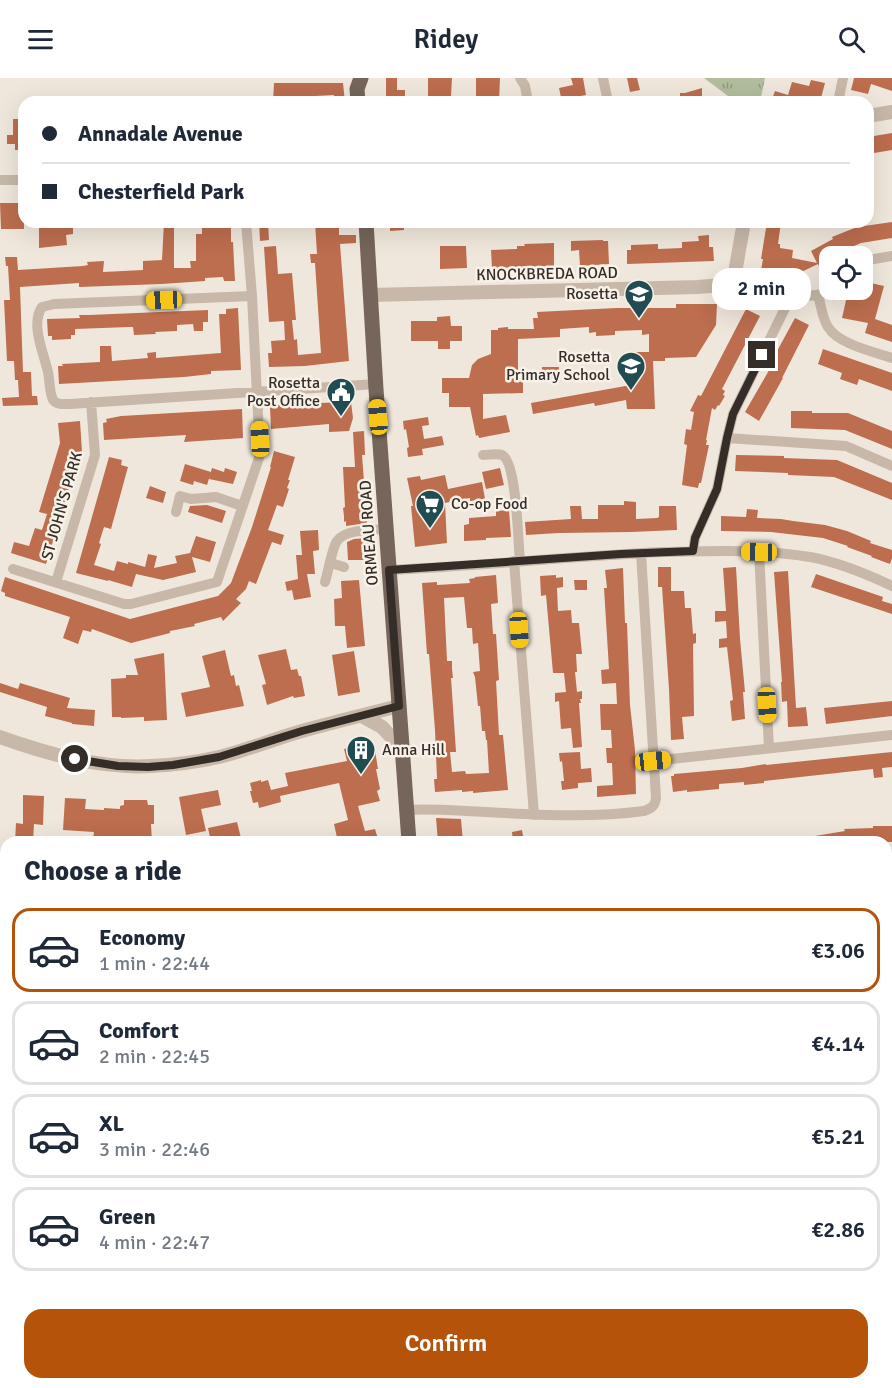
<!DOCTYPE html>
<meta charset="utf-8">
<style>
body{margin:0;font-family:Signika,sans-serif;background:#f6f6f7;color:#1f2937;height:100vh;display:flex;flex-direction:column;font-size:22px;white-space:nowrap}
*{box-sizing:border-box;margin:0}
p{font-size:20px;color:#747a83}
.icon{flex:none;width:33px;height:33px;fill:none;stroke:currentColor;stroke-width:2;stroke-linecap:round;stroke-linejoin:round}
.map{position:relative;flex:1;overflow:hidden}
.details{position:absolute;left:0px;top:758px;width:892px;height:554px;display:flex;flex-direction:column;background:#fff;border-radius:18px 18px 0 0;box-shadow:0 6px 24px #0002}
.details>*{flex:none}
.hud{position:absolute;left:18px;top:18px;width:856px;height:132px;border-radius:18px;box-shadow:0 6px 24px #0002;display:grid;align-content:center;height:132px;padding:0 24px;background:#fff}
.controls{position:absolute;left:819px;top:168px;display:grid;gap:12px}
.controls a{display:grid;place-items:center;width:54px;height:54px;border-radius:12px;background:#fff;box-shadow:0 6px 24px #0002;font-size:30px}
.end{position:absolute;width:27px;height:27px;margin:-14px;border:8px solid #342d28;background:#fff;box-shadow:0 0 0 3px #fff}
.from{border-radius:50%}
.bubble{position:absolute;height:42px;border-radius:18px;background:#fff;box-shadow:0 6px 24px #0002;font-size:20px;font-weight:600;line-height:42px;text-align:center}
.car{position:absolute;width:18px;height:36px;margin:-18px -9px;border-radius:8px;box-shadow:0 0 4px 2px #0007;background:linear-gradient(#f5c518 24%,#345 0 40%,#f5c518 0 76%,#345 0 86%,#f5c518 0)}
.hud b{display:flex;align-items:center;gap:21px;height:57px;font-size:22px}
.hud b+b{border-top:2px solid #e0e1e3}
.hud i{width:15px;height:15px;background:#1f2937}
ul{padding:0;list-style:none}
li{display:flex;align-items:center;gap:18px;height:84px;margin:0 12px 9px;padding:0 12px;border:3px solid #e0e1e3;border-radius:18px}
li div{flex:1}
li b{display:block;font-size:22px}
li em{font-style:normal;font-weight:600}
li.current{border-color:#b45309}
li>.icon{width:54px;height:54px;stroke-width:1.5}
h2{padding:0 24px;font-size:27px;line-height:72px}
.cta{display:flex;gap:12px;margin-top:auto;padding:12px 24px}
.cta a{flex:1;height:69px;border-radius:18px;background:#b45309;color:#fff;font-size:24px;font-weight:600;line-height:69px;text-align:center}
header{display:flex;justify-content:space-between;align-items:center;height:78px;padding:0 24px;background:#fff;font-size:27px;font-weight:600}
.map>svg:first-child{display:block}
.forest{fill:url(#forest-firs)}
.cemetery{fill:url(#cemetery-stones)}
.park{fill:url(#park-tufts)}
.water{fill:url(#water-waves)}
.building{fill:#bc6e4e;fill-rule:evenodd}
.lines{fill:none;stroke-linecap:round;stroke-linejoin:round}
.minor{stroke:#c7b8a9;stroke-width:10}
.tertiary{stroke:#c7b8a9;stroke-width:14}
.primary{stroke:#75655a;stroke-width:15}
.route{stroke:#342d28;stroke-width:8}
.labels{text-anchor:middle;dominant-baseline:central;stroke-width:5;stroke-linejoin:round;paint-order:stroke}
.street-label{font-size:16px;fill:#342d28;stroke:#f8f1e8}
.poi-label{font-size:16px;fill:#342d28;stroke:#f8f1e8;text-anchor:end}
</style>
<header><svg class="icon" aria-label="menu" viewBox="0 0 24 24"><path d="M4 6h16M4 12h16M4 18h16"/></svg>Ridey<svg class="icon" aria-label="search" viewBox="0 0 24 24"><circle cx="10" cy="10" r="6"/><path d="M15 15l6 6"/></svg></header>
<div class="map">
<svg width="892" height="1310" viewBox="0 0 892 1310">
<defs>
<pattern id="forest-firs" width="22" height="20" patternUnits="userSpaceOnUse" patternTransform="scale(1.5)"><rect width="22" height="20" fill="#b1bd9d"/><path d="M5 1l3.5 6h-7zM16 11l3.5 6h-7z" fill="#919a80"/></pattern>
<pattern id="cemetery-stones" width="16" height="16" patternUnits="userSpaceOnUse" patternTransform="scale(1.5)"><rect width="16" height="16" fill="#b1bd9d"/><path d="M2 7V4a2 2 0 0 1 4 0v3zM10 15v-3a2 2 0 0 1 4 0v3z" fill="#919a80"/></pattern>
<pattern id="park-tufts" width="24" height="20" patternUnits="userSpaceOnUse" patternTransform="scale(1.5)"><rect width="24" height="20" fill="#b1bd9d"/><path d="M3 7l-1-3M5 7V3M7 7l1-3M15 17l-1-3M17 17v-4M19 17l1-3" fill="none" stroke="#919a80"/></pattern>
<pattern id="water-waves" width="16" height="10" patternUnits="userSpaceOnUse" patternTransform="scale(1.5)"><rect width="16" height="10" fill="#7da6aa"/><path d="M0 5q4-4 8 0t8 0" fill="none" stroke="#67888a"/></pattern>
</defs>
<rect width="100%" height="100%" fill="#f0e7dc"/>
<path class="forest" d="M6,1128V1171L0,1173V1130Z
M113,1305H264L265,1310H129Z"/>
<path class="cemetery" d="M464,1305H630L633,1310H464Z"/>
<path class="park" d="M704,0H765L760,24H736Z"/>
<path class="water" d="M6,1171V1305H113L129,1310H0V1173Z"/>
<path class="building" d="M386,0H397V12H405V24H386Z
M428,0H452L451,18H428Z
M476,0H500L499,24H476Z
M571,0H583L586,17L569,20V24H562L559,10L573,7Z
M627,0H637L640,12L630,14Z
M854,0H892V13L871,6L868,16L851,12Z
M811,2L825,5L820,24H771L775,13L788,17L792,4L809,8Z
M274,5H343L345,24H334V17L315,18V24H273Z
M702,10V24H680V15H685Z
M13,41H23L24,72H15V66H7V57H13Z
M892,55V72L868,76V59Z
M0,125H24V151H1Z
M39,144L73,145V156L66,157L67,167L39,170Z
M164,144H174V190H191L190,183H196V156H202V146H231V164H233L235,203H224L223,199L205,200V203L162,206L79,209V205L20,209L23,294H31L32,318H37L38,327L3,328L2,320L19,319L18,302H15L14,283H7L4,222H10L8,188H6L5,179H17L18,192L83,188L88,187L87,184L104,183L103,194L143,192V183L162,182Z
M259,144H268L269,162L260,163Z
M315,144H339V157H356V165L340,166L349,283L305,288L269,289L268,275H272L271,263L285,262L284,243L269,244L264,169L276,168L278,196L292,195L296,242H292L294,262L297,261L298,277L321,275L315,185H311L310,176H317Z
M390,144H404V152L390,153Z
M767,144H781L778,166H780V170L793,172L792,180L817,185L811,173L833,161L832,159L857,149L892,144V160L861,165L830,178V187L820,191L818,186L795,197L771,193V194L761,192L763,181H761Z
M709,157V169H713L714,183L627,186V172H631V167L658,166V171L682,170V164L699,163L698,158Z
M603,162V163H608L609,186L580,188L579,172L571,173V163Z
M554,165V188L492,190L491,172L517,171V168H525L524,166Z
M440,168H466L467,190L440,191Z
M862,203L884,208L875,241L892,247V264L865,255L868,245L842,240L847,218L857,220L859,212H862Z
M676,226H717L716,247L696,279L665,280V283H653L655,331H627L626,322L595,328L594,325L533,336L531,325L631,307V274H649V256L642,257V252L615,253V257L596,258V254L589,255V249L560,251V259L518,261V300H523V315L483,316V341L506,337L510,354L479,360L478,357L476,358L470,329H449V315H442V300H469L472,287L478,281L491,276V252H498V250L508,249V251H534L533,240H538L537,234L616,230H676Z
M238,230L241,292L211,293V296L184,299L59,306L58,288H63L62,286L100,284V268H111L112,283L148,280L147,275L156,274V280L221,275L219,236H226V231Z
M746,231L760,238L722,311L725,313L723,317L725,318L719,328L718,327L715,332L712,330L706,362H707L706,367H709L701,405H699L698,410L682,407L687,367L684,366L686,351L691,352L694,334L690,333L698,317L701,318Z
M208,232V244H203V253H194L193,246L177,247V253L155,254L156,256L134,257L133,249H129L75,251V257H71V261L52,262V258H48L47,241L80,240L79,237H89Z
M450,238L451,248H462V263H450V271H438V263H411V243H437V239Z
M795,240L809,247L782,300H783L759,343L745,334L772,287L770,286Z
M823,271L892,295V313L859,301L857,307L840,301L842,295L818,286Z
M542,289H559V301L542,302Z
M318,323V325L351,324L353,340L349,353L329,354V346L271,351L270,329H275V327Z
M242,331L243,360L184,364L186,357L104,362L103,345L107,344L106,341L121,338Z
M791,333H812V335H848L892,353V371L845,352L791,350Z
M428,339L429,347L422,348L424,361L442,358L444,367L422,371L423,377L408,379L407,370L409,369L406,351L404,352L403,343Z
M80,343L82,374L76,394H74L46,486L11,475L14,464L29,468L35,450L42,452L47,436L39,434L60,365L58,345Z
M364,353L365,377H362L367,445L346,448V443L344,444V438L343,430L345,429L343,389H355L353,354Z
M274,373L295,379L288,402H290L287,410L289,411L283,429L277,427L268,452L284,457L281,467L272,464L256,506L249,503L246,511L236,521L241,525L223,543L221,539L194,546L195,548L170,553V555L131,565L92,551L91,554L83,552L78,566L63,560L70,539L5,518V515L1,513L5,499L130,541L218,518L231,505L252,449L271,389H270Z
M736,377L784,378V380L837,382L892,405V422L834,399L788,397V395L735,393Z
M109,379L122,382L121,387L128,389L111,451L104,449L99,465L101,466L94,487L114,493L117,483L128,486V484L145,489L148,476L157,478L154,490L177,485L175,478L190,475L196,458L216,464L210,484L192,479L196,494L163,502L136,496L132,509L108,502V503L76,495Z
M185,386L211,394L207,407L194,403L193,407L180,403Z
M212,390L224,394L225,390L237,394L233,406L209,401Z
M500,390L504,407L486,411L482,394Z
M445,397L448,411L482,404L485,421L470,423V420L445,425L447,465L415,469L411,428H413L407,400L420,398L421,402Z
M150,408L166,414L163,425L146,420Z
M624,423L636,424V441L657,440L659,439V428H676L677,452L631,454L559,455L526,457L525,444L571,441L570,428H581L582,441H598V427H624Z
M207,427L226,433L222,445L188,434L190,428Z
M747,431L758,432L757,440L781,441L793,443L825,447L847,453L871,463L870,465L892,472V480L890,486L871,479L872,478L847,469L848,468L823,460L771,454L721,453V438L746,439Z
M509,432L511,459L486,460V462L464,463V447L469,446V440L496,438V433Z
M318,452L319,472L313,473L315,496H307L311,519L294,522L292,512L287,513L285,504L298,501L296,477H302L300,453Z
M368,460L369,482H348L347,464L354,461Z
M658,489H671V513H684L685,530H691L693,556L696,555V565L693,566L694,638L682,639L684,661L671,662L669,611L662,509H658Z
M736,489L740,561L745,614H743L745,641L732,643L730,623L733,622L727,569L719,570V561L727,560L726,543L715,544V533H726L723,490Z
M623,490L625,545H627L630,627L635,672L636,716L597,719V708L613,707L612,685H607L606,670H612L611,652H601L600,626H617L616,605L602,606L601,592L609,591L604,510H607L605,492Z
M788,493L796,630L806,629L808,648L788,649L787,623L782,624L781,604H782L774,494Z
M816,496L883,519L882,523L892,526V536L811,509Z
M496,497L498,525L491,526L493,556H496L499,602L496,603L499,657H503L508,712L473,715V713L462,714V712L435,714L434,701H437L435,652L429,576H427L422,505L437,504V507L470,505L469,501L475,500V499ZM464,519L467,550H472L473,566L478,565L480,593L473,594L475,599L478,628H480L482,653H485L486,662H487L489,695L466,696L465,693L452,694L450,674H456L451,600H453L452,591V583H447L444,520Z
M556,497V500L563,499V509L557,510L558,533L571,532L572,545H579L582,576H576L577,594H575L577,614L582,613V621H580L581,625H579L582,669L573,670L571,650L561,651L559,623L555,624V615L566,614L564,595H553L546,517L541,518L540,498Z
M359,502L365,568L347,570L345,548H335L334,521L342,520L341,503Z
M574,502H587V512H575Z
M286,571L291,592L297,591L299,598H301L305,618L294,620L293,618L267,627L262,607L266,606L258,577Z
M225,572L231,598L234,597L236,608L239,607L244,628L186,639L181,615L210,609L202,578Z
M354,573L360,614L338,618L332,577Z
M164,575L167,642L144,643V639L121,640V639H112L111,601L126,600V597H138L134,581Z
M0,605L18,611L20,605L70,620L67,630L95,632L94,648L72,646V645L45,638L47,629L0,614Z
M892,623V638L826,646L824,630Z
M374,666L378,691H376L380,711L377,713L380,723L358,728L365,753L375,751L379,764H338L334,746L348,742L339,705L280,718L281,724L259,730L258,724L253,725L250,713H252L250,705L261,702V704L268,702L271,712L288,708L285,695L347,683L344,671Z
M580,674L581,691L591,690L592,704L578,705V710L562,712L561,703H564L562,683L560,684L559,675Z
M892,674V689L882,690L883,699L874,700L873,691L764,703V705L744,707V704L719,706V711L687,714V712L673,714L671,698H674V696L742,690L766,686V687L795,684Z
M218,712L221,727L201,731L206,753L186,757L179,719Z
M23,717L44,718L43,747L34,746L33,764H15L16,745L23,746Z
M65,720L86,721L85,731L104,732V730L120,731V728L124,727V722H147L148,727H154V746H151L152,764H129V760H111V764H102V762L93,761L94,754L63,752Z
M436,740L461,741L463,764H438Z
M237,744L241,760L223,764H211L208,750Z
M873,748H892V764H810L809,759L845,753L844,751L873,750Z
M522,752L524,764H513L512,754Z"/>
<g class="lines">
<path class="minor" d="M520,0L525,8L528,24
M603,0L608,24
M838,24L843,0
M0,102H24
M862,183L892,178
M733,206C744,208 755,209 766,212C790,216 808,223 832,212
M818,217C821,227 822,240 828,249C838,266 874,274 892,280
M252,218L54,226L42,229C30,246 44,276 48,294C50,303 49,313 53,322C57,327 63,326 70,326L376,306
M727,360L846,368L892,388
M483,377C488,377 497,375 502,377C517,384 518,465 520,483
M176,434L180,418L191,421L216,419L242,428
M693,473L695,460L717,411L727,360L733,336L791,218
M759,474L769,670
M514,483L534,737
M331,485L344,489
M13,491L124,526H131L217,504L260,377L252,218L246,144
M389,492C481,488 572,478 664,474C712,473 762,471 810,479C837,484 867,496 892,508
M56,504L95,377L91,324
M325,504C328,495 332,470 337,463C345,451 373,452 386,451
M653,683L892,657
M407,732C433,730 459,733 486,734C539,737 592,740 644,733C652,730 655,728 656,720L641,475
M886,794H892
M0,941L6,940
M886,1060L892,1053
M0,1122L6,1121
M453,1305V1310"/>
<path class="tertiary" d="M868,38L892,34
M371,217L698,209L733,206L744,144
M362,638L382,649L402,671
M0,659C48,676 100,691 151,688C174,687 197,684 219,679C247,672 274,661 302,653C334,644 367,636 399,628
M886,1166L892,1167"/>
<path class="primary" d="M358,24L357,11L361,0
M366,144L376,311L409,764
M668,1305L670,1310"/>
</g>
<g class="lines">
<path class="route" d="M75,681L118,688L148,689L173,687L219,679L302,653L399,628L389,492L621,476L693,473L695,460L717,411L727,360L733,336L762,277"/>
</g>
<defs>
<g id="school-pin" transform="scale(1.5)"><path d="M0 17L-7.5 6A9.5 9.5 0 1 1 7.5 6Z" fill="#214d52" stroke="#f8f1e8"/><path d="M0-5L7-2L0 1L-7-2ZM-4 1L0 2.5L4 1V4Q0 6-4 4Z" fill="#fff"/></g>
<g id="civic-pin" transform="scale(1.5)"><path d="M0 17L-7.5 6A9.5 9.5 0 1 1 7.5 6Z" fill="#214d52" stroke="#f8f1e8"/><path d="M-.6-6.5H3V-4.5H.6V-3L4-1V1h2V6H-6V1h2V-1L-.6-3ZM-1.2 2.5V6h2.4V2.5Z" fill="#fff"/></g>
<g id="supermarket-pin" transform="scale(1.5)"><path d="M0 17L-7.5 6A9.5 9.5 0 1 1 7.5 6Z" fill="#214d52" stroke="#f8f1e8"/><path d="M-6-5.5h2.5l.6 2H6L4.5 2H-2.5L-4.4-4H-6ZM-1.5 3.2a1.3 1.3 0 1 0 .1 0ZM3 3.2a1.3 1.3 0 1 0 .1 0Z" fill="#fff"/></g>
<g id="building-pin" transform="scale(1.5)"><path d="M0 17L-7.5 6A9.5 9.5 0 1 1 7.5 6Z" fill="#214d52" stroke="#f8f1e8"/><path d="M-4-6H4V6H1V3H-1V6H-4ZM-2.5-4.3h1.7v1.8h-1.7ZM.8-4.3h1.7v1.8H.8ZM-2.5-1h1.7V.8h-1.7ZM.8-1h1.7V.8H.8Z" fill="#fff"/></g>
</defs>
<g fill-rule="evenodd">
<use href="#school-pin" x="639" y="216"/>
<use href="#school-pin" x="631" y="288"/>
<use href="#civic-pin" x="341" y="314"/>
<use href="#supermarket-pin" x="430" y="426"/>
<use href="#building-pin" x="361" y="672"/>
</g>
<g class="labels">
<g class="street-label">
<text transform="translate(547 196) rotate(-1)">KNOCKBREDA ROAD</text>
<text transform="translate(62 428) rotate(-74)">ST JOHN'S PARK</text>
<text transform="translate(369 455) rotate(-94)">ORMEAU ROAD</text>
</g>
<g class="poi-label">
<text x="618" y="216">Rosetta</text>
<text x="610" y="279">Rosetta<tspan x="610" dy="18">Primary School</tspan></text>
<text x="320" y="305">Rosetta<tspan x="320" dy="18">Post Office</tspan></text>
<text x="451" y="426" text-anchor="start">Co-op Food</text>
<text x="382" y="672" text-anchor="start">Anna Hill</text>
</g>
</g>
</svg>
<div class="controls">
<a><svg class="icon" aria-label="locate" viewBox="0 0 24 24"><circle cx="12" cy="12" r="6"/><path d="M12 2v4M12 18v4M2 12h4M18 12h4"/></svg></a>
</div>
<i class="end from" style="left:75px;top:681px"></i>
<i class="end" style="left:762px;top:277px"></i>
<div class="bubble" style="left:712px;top:190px;width:99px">2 min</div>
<i class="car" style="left:164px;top:222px;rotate:268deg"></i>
<i class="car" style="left:378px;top:339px;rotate:355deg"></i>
<i class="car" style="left:260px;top:361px;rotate:357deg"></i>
<i class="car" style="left:759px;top:474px;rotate:271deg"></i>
<i class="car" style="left:519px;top:552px;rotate:176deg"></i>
<i class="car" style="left:767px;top:627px;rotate:177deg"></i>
<i class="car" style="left:653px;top:683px;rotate:84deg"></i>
<div class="hud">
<b><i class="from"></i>Annadale Avenue</b>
<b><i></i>Chesterfield Park</b>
</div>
<section class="details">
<h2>Choose a ride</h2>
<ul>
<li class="current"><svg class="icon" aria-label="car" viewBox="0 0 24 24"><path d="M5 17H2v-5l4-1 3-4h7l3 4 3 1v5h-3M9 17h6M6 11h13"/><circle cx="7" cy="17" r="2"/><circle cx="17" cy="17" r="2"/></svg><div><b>Economy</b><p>1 min · 22:44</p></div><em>€3.06</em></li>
<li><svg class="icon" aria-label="car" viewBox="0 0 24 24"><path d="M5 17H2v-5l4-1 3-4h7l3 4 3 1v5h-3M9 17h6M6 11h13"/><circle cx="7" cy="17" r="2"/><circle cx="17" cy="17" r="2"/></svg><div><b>Comfort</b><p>2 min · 22:45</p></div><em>€4.14</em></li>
<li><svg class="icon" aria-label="car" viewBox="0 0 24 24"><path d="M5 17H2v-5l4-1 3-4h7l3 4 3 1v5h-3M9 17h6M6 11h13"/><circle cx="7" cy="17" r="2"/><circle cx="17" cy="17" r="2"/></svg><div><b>XL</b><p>3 min · 22:46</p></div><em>€5.21</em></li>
<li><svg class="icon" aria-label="car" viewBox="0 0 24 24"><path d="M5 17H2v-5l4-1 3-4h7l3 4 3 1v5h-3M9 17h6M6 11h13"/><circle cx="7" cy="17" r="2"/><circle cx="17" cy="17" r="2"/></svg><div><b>Green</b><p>4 min · 22:47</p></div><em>€2.86</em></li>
</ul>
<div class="cta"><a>Confirm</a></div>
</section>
</div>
